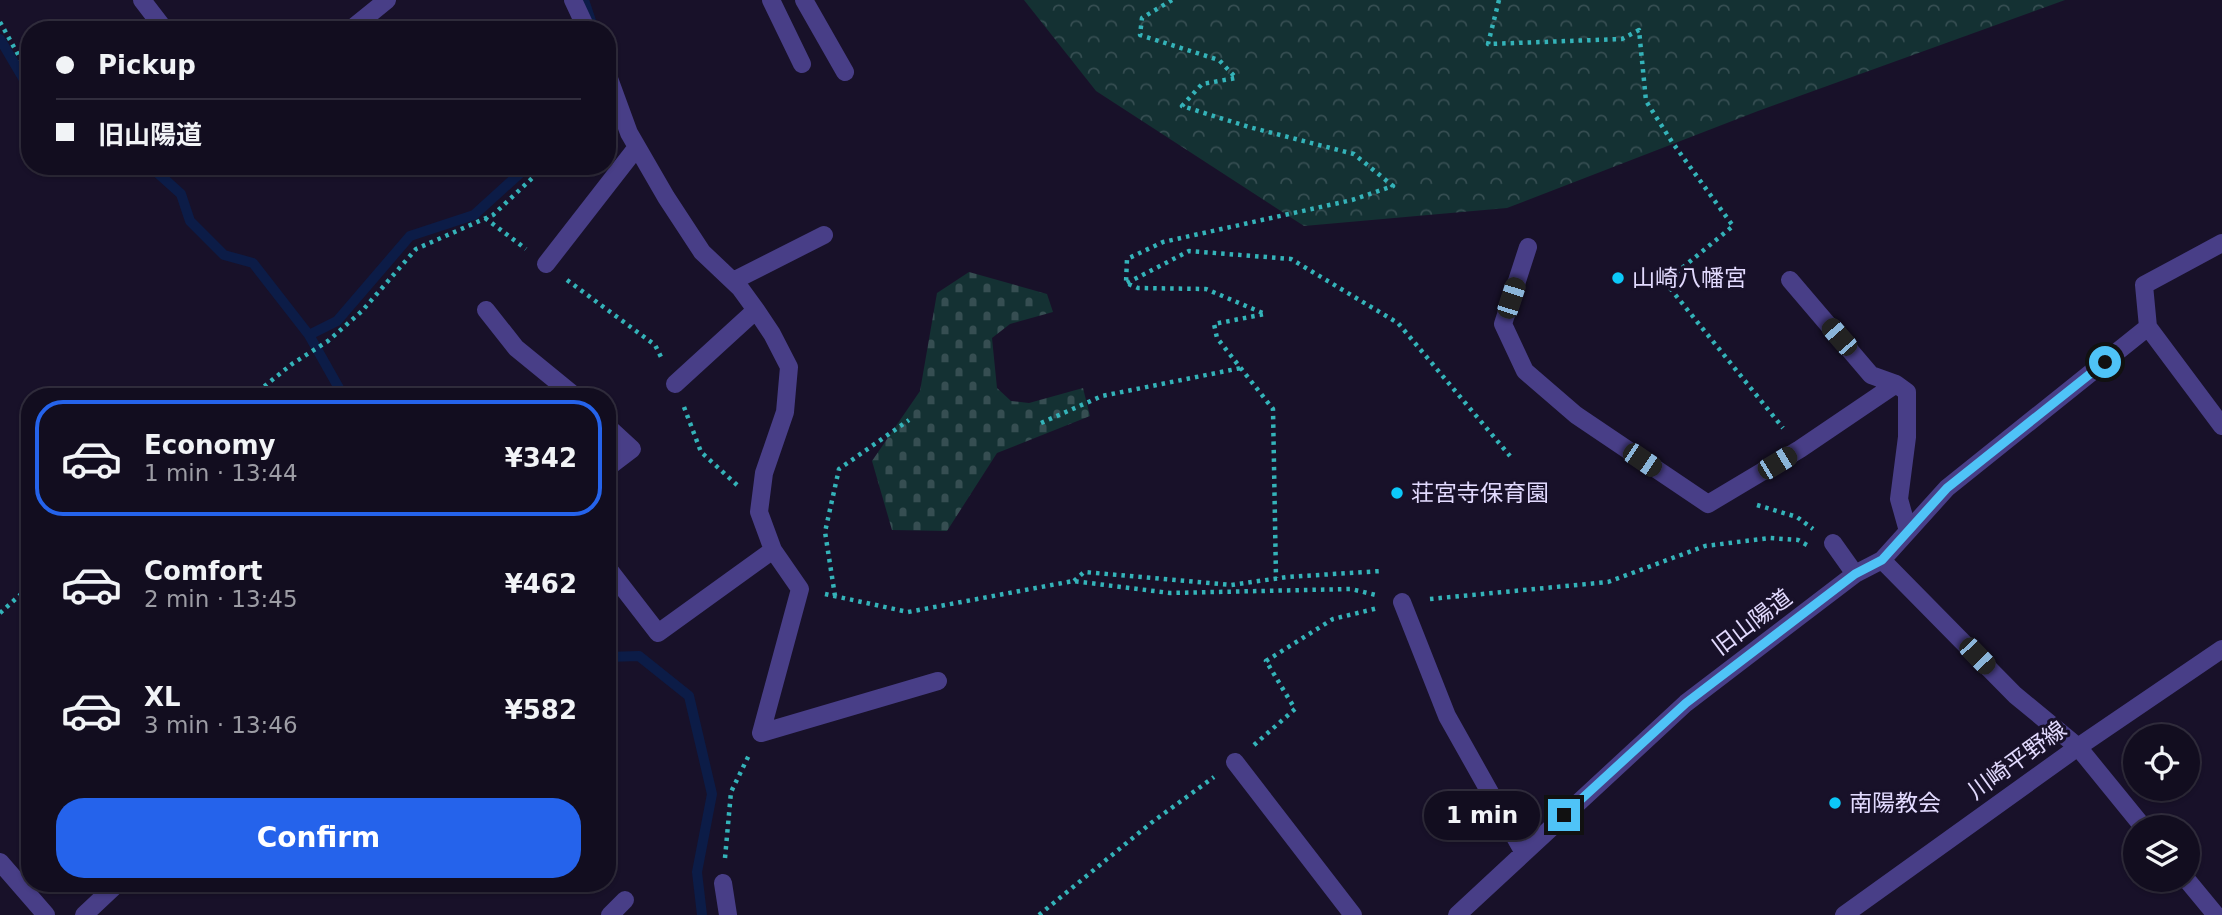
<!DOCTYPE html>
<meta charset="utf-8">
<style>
body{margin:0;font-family:"DejaVu Sans","Noto Sans JP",sans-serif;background:#1f1b2c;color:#f1f3f6;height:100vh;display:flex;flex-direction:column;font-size:26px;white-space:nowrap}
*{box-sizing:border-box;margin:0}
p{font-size:23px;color:#9c9ca4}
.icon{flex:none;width:38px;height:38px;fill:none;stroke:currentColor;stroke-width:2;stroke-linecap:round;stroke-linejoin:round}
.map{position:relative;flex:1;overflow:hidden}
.panel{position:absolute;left:21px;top:388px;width:595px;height:504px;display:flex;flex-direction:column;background:#120d1f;border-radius:28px;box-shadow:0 2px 5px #0004,0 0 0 2px #312d3d}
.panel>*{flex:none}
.banner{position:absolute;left:21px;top:21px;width:595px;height:154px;border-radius:28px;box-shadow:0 2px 5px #0004,0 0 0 2px #312d3d;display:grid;align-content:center;height:154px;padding:0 35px;background:#120d1f}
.buttons{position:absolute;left:2123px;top:724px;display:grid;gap:14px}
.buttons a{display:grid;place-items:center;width:77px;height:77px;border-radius:50%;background:#120d1f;box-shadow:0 2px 5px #0004,0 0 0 2px #312d3d;font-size:35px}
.end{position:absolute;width:32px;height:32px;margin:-16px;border:9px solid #4fc3f7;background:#111;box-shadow:0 0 0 4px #111}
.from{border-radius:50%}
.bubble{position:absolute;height:49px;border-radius:24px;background:#120d1f;box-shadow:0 2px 5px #0004,0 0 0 2px #312d3d;font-size:23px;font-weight:600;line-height:49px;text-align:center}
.car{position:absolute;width:21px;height:42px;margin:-21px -10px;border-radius:9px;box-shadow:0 0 5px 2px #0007;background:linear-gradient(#222 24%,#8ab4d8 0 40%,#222 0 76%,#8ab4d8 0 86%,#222 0)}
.banner b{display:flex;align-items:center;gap:24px;height:66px;font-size:26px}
.banner b+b{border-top:2px solid #312d3d}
.banner i{width:18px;height:18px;background:#f1f3f6}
ul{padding:12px 0 0;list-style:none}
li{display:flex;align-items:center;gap:21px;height:116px;margin:0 14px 10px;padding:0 21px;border:4px solid transparent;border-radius:28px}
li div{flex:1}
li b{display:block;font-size:26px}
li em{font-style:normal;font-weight:600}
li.on{border-color:#2563eb}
li>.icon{width:63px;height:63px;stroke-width:1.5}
.button{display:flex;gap:14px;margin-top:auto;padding:14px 35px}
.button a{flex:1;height:80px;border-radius:28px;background:#2563eb;color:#fff;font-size:28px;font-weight:600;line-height:80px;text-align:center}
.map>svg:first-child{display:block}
.forest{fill:url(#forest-crowns)}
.cemetery{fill:url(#cemetery-stones)}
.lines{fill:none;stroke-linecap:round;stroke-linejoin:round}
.stream{stroke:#0c1c47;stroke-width:10}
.path{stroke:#34b3b9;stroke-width:4.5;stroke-dasharray:3.5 5;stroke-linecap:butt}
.minor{stroke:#483e87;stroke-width:18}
.route{stroke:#4fc3f7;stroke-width:9}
.poi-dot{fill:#0cc9f9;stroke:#181129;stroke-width:2.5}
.labels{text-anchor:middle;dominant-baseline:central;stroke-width:6;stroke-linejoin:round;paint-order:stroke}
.poi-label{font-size:23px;fill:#e2dafe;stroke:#181129;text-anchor:start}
.street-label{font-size:23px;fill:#e2dafe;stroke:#181129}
</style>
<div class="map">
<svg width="2222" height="915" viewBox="0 0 2222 915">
<defs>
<pattern id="forest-crowns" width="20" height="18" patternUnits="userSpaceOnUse" patternTransform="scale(1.75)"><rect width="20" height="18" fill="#143133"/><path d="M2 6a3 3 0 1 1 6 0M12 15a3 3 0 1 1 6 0" fill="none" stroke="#364e52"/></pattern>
<pattern id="cemetery-stones" width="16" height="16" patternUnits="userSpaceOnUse" patternTransform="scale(1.75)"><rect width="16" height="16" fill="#143133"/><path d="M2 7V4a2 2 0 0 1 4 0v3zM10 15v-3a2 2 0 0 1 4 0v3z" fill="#364e52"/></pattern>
</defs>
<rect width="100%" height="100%" fill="#181129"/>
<path class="forest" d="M1024,0H2065L1758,111L1507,208L1304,226L1096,91Z"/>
<path class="cemetery" d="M969,272L1047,294L1053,312L1010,324L992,338L997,388L1011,401L1029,403L1083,388L1090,416L997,453L947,531L892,530L872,461L920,391L937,293Z"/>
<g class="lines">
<path class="stream" d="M584,0L592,24
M0,39L30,90
M150,166L181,194L190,221L224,255L253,263L309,335L344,397
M309,335L337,321L410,236L474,215L528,166
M607,657L639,656L689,696L712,794L697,872L702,915"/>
<path class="path" d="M1172,0L1142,18L1140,35L1219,60L1236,78L1202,84L1182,106L1249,127L1354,154L1393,186L1352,200L1163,242L1127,259L1126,283L1138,288L1206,289L1265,314L1214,324L1217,338L1273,409L1276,578
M1499,0L1488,44L1622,39L1639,30L1646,101L1672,142L1733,226L1665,282L1783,428
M0,22L30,76
M165,166L173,172L180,166
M485,218L526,249
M567,280L655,345L663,361
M1127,283L1189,251L1291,259L1398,323L1510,456
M251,397L292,364L328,341L362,311L416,249L493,215L545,166
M684,407L701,452L737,485
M1041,423L1102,396L1241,368
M1757,505L1797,517L1813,529
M1074,581L1084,572L1231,585L1287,577L1381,571
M825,594L908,612L1073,581L1170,593L1351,589L1376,595
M835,596L825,532L839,469L909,420
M1430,599L1608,582L1705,546L1770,538L1798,540L1807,545
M0,613L30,586
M1254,745L1295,709L1266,661L1333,619L1378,608
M725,858L731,792L749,755
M1039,915L1151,823L1214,777"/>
<path class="minor" d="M142,0L165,30
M573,0L587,30
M771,0L802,64
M804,0L845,72
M350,30L387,0
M607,73L629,133L666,197L702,252L740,288L756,310L772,334L789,367L785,412L764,473L759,512L773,550L800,589L761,733
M2222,243L2144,285L2148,327L2222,426
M1528,247L1503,324L1525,371L1576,415L1708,504L1800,449L1896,384L1907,392V437L1899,499L1908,531
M546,264L637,147
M1790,280L1871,375L1896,384
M733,281L824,235
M486,310L516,348L576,397
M675,384L756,310
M607,426L632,449L607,468
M1833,543L1855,574
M1882,560L2015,695L2078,747L2144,828
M607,567L658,633L773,550
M1402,602L1447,716L1524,853
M761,733L938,681
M1235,762L1353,915
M0,862L46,915
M2187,880L2216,915
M723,883L728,915
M84,915L117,884
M610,915L625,900
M1457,915L1686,703L1855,574L1882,560L1947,488L2148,327
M1844,915L2078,747L2222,649"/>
</g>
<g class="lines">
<path class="route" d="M1564,815L1686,703L1855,574L1882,560L1947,488L2105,362"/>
</g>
<g class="poi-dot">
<circle cx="1618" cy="278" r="7"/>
<circle cx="1397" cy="493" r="7"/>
<circle cx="1835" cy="803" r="7"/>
</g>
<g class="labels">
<g class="poi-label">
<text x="1632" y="278">山崎八幡宮</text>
<text x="1411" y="493">荘宮寺保育園</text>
<text x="1849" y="803">南陽教会</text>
</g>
<g class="street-label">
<text transform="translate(1752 622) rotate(-37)">旧山陽道</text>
<text transform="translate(2017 760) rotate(-36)">川崎平野線</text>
</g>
</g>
</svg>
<div class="buttons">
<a><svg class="icon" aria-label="locate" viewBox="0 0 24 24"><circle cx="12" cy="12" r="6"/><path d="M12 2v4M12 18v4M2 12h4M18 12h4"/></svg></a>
<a><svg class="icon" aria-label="layers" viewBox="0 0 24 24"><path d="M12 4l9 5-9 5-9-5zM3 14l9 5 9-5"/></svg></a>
</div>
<i class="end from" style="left:2105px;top:362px"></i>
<i class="end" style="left:1564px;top:815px"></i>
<div class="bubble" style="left:1424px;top:791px;width:116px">1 min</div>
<i class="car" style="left:1511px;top:298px;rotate:18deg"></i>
<i class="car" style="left:1839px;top:337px;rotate:319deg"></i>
<i class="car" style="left:1642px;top:460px;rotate:124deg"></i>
<i class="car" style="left:1777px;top:463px;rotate:59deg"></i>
<i class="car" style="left:1977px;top:656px;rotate:136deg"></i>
<div class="banner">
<b><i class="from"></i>Pickup</b>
<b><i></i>旧山陽道</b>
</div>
<section class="panel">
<ul>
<li class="on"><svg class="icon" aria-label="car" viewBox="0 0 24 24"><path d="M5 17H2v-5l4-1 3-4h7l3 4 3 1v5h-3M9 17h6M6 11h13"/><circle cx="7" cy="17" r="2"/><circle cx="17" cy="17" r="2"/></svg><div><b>Economy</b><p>1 min · 13:44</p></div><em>¥342</em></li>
<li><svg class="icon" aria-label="car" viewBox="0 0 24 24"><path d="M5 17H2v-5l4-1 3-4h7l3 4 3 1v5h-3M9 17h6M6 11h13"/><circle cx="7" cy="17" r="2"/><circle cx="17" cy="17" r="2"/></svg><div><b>Comfort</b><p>2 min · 13:45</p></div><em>¥462</em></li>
<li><svg class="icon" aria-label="car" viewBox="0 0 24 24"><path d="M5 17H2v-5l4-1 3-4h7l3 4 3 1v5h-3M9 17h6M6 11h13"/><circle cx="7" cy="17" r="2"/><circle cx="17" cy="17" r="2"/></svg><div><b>XL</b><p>3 min · 13:46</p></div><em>¥582</em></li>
</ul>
<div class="button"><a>Confirm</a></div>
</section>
</div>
